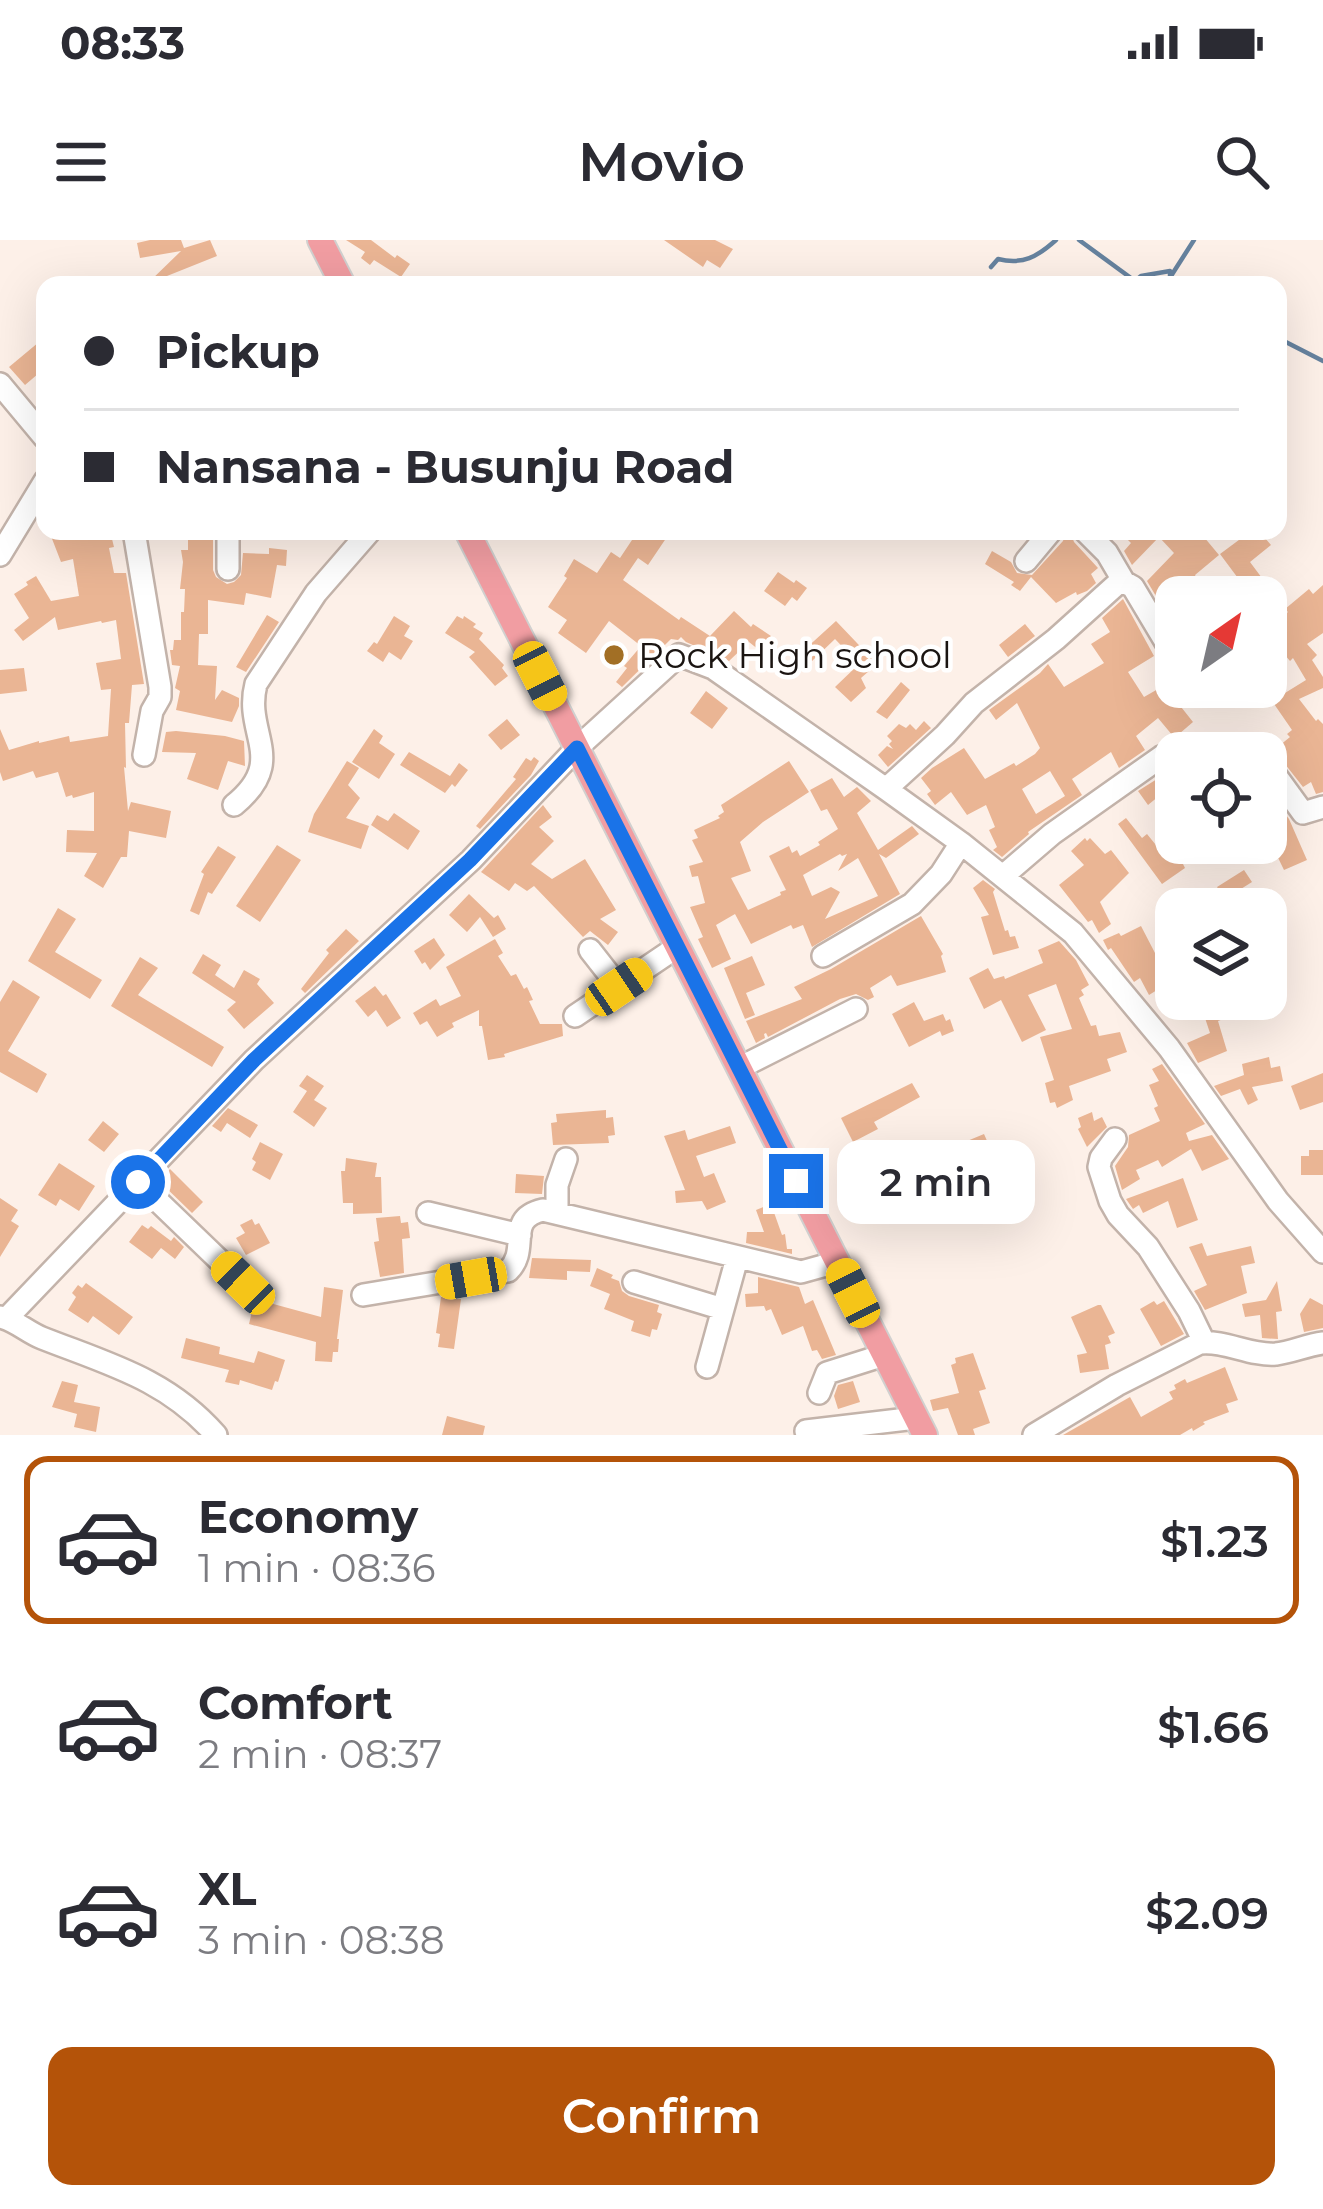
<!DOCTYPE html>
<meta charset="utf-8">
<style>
body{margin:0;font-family:Montserrat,sans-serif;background:#f2f2f3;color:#2b2b33;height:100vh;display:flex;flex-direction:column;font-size:45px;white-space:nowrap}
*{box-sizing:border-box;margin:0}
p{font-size:39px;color:#7c7c81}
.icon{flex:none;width:66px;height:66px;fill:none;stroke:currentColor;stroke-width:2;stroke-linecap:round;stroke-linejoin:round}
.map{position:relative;height:1195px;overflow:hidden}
.side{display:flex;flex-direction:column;background:#fff;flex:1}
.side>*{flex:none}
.hud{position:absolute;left:36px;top:36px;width:1251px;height:264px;border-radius:24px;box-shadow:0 12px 48px #0002;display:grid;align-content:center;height:264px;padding:0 48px;background:#fff}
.needle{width:78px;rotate:34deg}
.fabs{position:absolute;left:1155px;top:336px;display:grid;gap:24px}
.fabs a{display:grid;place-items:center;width:132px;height:132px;border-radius:24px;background:#fff;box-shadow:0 12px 48px #0002;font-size:60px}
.end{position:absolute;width:54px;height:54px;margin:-27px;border:15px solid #1a73e8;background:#fff;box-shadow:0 0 0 6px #fff}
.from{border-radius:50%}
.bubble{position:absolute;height:84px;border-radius:24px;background:#fff;box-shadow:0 12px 48px #0002;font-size:39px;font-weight:600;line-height:84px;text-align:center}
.car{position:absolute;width:36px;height:72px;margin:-36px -18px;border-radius:15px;box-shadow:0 0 9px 3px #0007;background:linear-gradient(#f5c518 24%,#345 0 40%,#f5c518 0 76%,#345 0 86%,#f5c518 0)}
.hud b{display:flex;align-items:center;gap:42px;height:114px;font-size:45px}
.hud b+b{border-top:3px solid #e1e1e2}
.hud i{width:30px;height:30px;background:#2b2b33}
ul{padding:21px 0 0;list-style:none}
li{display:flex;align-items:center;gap:36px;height:168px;margin:0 24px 18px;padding:0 24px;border:6px solid transparent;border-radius:24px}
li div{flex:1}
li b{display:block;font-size:45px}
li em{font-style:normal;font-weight:600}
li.selected{border-color:#b45309}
li>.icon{width:108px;height:108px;stroke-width:1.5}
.action{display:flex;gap:24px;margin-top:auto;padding:24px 48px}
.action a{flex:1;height:138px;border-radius:24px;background:#b45309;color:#fff;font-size:48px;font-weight:600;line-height:138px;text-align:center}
.status{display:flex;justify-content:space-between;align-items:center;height:84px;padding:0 60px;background:#fff;direction:ltr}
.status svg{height:33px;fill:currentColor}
header{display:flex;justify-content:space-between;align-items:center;height:156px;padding:0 48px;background:#fff;font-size:54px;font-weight:600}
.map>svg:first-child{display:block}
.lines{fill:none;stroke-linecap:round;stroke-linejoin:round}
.stream{stroke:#66829e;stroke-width:4.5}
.building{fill:#eab594;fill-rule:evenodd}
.minor-casing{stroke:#c3b3aa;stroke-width:26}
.major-casing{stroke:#d1d0cf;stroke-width:28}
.minor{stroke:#fff;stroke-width:21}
.major{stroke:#f19da2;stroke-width:24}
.route{stroke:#1a73e8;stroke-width:15}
.poi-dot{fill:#a26f25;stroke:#fff;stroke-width:4.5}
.labels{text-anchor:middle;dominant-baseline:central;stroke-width:9;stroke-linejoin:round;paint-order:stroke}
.poi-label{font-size:36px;fill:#1a1411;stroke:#fff;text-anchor:start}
</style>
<div class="status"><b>08:33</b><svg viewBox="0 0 49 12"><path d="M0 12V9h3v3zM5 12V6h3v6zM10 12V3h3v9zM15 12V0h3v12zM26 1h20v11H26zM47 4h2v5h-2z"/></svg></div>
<header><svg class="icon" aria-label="menu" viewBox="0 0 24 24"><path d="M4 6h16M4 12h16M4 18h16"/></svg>Movio<svg class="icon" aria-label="search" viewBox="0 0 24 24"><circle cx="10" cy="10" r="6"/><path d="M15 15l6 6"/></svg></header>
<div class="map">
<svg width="1323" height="1195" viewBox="0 0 1323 1195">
<rect width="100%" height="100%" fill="#fdf0e8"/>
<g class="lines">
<path class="stream" d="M1079,0L1135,41L1141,36L1170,31V39L1193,45
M991,27L998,19C1023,25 1037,17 1056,0
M1171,36L1194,0
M1278,98L1323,121"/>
</g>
<path class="building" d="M150,0H181L184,8L210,0L217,16L167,36L176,45H158L154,41L147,44L181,11L140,18L137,3Z
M346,0H371L395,18L397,15L410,24L401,37L374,20L370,25L361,18L365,12Z
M664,0H715L733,9L720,28L707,20L703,27Z
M45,97V128L25,145L9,127Z
M49,291H110L114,307L109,308L114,333H126L144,444L132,445L129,483H125L126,528L124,527L128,571L131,562L171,571L166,598L129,591L127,617H121L103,648L84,636L97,613L66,612L67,590L94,591V552L73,558L72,555L66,557L58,532L36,538L33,531L3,541L0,532V489L9,510L39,501V503L69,496L70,502L108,496L111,449L101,450L96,423L121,419L116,380L102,383L101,381L58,390L55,377L23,401L14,390L29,378L14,354L28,345L26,342L36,336L51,361L79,356L73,319L61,322Z
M194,291H213V330L216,337L227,344L234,342L241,335L243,313L269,314V308L287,310L286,326L277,325L271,358L246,353L244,365L208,360V394H199L198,425L217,426L215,460L222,450L239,458V466L232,482L176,470L180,451L175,448L180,426L172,425L170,410H173L174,400H181V372H184L185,349H180L183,322L181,310H188V295H194Z
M638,291H671L648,325L638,318L623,340L679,380L681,377L710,396L734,371L751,387L753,384L771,396L759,410L749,402L729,421L686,402L681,397L678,400L671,399L622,447L616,442L627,428L624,426L641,406L609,381L586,413L558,393L567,380L548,367L567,338L564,336L574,319L597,333L611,312L620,318Z
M1066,291H1070L1074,302L1098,328L1091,334L1096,343L1087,351L1077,355L1076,352L1056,363L1031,337L1020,351L1011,345L1014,342L985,324L992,311L1011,322L1017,333L1032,335L1063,301Z
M1119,291H1212L1204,297L1219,315L1195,335L1206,357H1176V390L1147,341L1174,313L1159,297L1132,325L1124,311L1131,303Z
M1251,291H1259L1271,305L1250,322L1276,357H1252L1220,314Z
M778,332L794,343L796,340L807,348L797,361L792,357L785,366L764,351Z
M1323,345V393L1307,404L1317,415L1312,420L1323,437V448L1299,459L1316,481L1318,479L1323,484V552L1316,554L1311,542L1303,547L1274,510L1290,497L1287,494L1292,490L1272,461L1306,440L1293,418L1290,421L1267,394L1273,390L1270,387L1288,372L1285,369L1309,349L1313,354Z
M1123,359L1154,416L1128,432L1144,457L1158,449L1163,458L1170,453L1193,482L1179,494L1173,496L1158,478L1136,496L1145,510L1119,528L1111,512L1072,539L1082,555L1028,592L1029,594L1002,617L993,610L997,607L989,590L995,587L986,565L967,575L951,552L935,565L927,554L931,551L921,538L932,528L964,508L985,539L1014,523L1016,526L1035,514L1040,508L1017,463L996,480L989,470L1040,433L1048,424L1064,447L1104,423L1091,404L1110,392L1102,378ZM1050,531L1065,556L1036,574L1022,549Z
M267,375L279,382L246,432L236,427Z
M394,376L410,386L404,396L413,401L401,420L389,412L383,422L367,411L374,402L377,404Z
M457,376L463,379L464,376L476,384L473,387L483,393L479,399L504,425L502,428L508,436L495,446L469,417L475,412L445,393Z
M836,381L877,424L861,438L866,448L851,462L835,447L859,424L835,399L812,421L803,411Z
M1025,384L1035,396L1008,417L999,405Z
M24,428L27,451L0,454V430Z
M901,442L910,450L887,479L876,472Z
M706,451L728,468L712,489L690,473Z
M507,479L520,495L501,510L488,495Z
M924,481L931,488L888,527L878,515L887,506L893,509L889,504L892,501L887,496L899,484L906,488L910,484L916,490Z
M374,489L383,496L379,503L395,514L379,539L352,522Z
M176,491L225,496L244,501L245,526L228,521L218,550L187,539L196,513L162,512L166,492Z
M409,512L450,536L459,523L468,530L455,547L452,544L445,553L400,525Z
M534,517L539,521L531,535L480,589L476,586L516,539L513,537L526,518L531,521Z
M347,521L359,528L348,545L360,558L346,578L369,586L361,609L308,592L314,574Z
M789,521L809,552L763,582L740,602L751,631L731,638L748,670L781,655L780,652L786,650L769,616L789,606L792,613L797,610L800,616L820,605L818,602L838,589L827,569L821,571L810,550L832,538L844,557L857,547L871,561L857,573L878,610L912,586L919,594L886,618L879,614L900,654L812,707L803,685L793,689L791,685L751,704L735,674L716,685L731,719L712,728L698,699L703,697L690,667L705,663L698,636L692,637L689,626L703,622L692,600L698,598L694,590L720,578L718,576L724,572L721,565ZM840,614L842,616L847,614L838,631L858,618L878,656L825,679L840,652L831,647L812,656L803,635Z
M1176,527V542L1148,565L1138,551Z
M1266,548L1289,579L1307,620L1284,630L1266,593Z
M543,565L552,577L539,587L554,601L531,624L552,639L585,619L616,670L600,679L618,692L608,705L590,691L583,697L534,646L527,651L515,643L509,651L481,632Z
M394,573L420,591L408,610L371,585L377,575L388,581Z
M1126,578L1142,598L1147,594L1164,615L1175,608L1185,628L1162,644L1118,584Z
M1085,598L1087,601L1090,598L1105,614L1111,610L1129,633L1100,662L1111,684L1099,693L1092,680L1088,682L1059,645L1084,625L1071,611Z
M277,605L301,620L260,682L236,666Z
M218,606L236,617L212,654L208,652L199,675L190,671L204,634L201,632Z
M1244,630L1252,642L1225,659L1217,647Z
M983,640L995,649L993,652L1005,691L1008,690L1010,697L1015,696L1019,708L993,715L981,677L989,675L973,648Z
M469,654L494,678L498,675L506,689L493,697L480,677L467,692L449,675Z
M58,668L76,679L55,712L102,740L90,759L28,721Z
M921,676L943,714L941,716L946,732L897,746L891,735L870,748L874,757L868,760L856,754L840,759L768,797L766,793L764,794L765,798L756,803L746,781L802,759L794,747L831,729Z
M1141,686L1155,713L1162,708L1169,721L1176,718V759H1238L1242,772L1218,781L1227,811L1198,823L1187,803L1210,793L1200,763L1168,777L1157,750L1149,755L1140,738L1134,742L1111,708L1108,710L1103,700L1119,693L1121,696Z
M346,689L359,701L305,753L301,749L329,713L326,710Z
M434,698L445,715L430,730L425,722L422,724L414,711Z
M495,699L503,713L498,716L511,736L516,734L524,749L527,747L533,760L529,761L540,784H562L563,796L504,814L505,817L488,820L482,786H479V770L452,783L454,787L437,797L427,781L420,785L413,773L436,759L440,766L461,756L446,727Z
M1059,701L1076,720L1089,745L1081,750L1084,755L1079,758L1091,786L1096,785L1099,796L1120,792L1127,812L1107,819L1111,831L1069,846L1073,860L1057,868L1055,862L1050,863L1045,843L1054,840L1040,797L1072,789L1056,744L1028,755L1046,790L1022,802L1001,760L984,769L969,738L988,728L994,739L1004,736L1005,739L1043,723L1038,710Z
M203,714L221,725L215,735L234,748L244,730L260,739L257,744L274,763L244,789L227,770L236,762L192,733Z
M752,716L765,745L746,753L755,775L745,779L724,728Z
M140,717L158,728L138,755L224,807L212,827L111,766Z
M13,740L40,757L8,811L47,834L37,853L0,832V762Z
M375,746L383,756L386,754L401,778L387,787L376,770L368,777L355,761Z
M914,762L924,781L943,774L946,781L950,779L954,791L942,796L940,791L909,807L892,774Z
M1269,817L1271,828L1280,826L1283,841L1252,847L1258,860L1248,865L1240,849L1221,856L1214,846L1244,835L1242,824Z
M1162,824L1205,884L1186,893L1189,901L1212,895L1229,919L1202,931L1191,909L1162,927L1158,920L1136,930L1140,939L1122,950L1115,926L1128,907L1129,895L1160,881L1154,868L1158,866L1149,845L1159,841L1152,829Z
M1323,833V862L1300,870L1291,846Z
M307,835L324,846L314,860L327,868L314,887L293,872L307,851L299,846Z
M912,843L920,857L874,882L878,889L853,902L841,878Z
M228,868L258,885L250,898L227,883L221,892L212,886Z
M606,870V878L613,877L615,895L608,896L609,903L553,905L551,883L557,882L556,874Z
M1092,872L1094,881L1102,877L1107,887L1087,907L1078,889L1081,887L1078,878Z
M103,881L119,894L104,912L88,900Z
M730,886L736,903L696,916L704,937L714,933L726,962L707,970L702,961L676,963L675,951L685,950L664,896L685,890L688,900Z
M984,894L1000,930L970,942L955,906Z
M260,902L283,914L270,940L252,930L256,922L252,919Z
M1309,910H1323V935H1301V916H1309Z
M346,918L377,923L375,937H381L382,973L353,974V963H343L341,931H345Z
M59,923L95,946L79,971L60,959L56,966L38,955Z
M170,929L203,962L192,973L159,941Z
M516,934L544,936L542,954L515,953Z
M1183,938L1198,980L1177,988L1168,961L1143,973L1139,965L1133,969L1126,959Z
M0,958L18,970L11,981L19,986L0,1017Z
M771,964L782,995L785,994L787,1009H792V1014L746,1003L747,992H764L756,970Z
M400,976L401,983L408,982L410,998L402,999L404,1033L380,1037L374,1002L379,1001L376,978Z
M252,979L255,985L259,983L270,1003L246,1015L236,998L245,993L240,985Z
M142,985L148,989L151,986L171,1001L174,997L184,1007L175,1019L161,1008L152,1019L129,1002Z
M1202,1003L1207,1016L1251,1006L1255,1023L1241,1026L1247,1053L1205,1070L1194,1051L1207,1045L1189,1007Z
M532,1018L591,1020L590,1032L567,1031V1040L529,1038Z
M597,1028L613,1035L611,1038L619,1041L622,1051L629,1056L659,1065L657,1072L662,1074L657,1090L652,1089L650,1097L631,1091L634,1081L604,1069L610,1054L590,1046Z
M758,1037L799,1047L805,1064L813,1060L836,1115L822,1119L817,1110L812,1111L803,1086L782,1095L771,1069L766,1071L764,1066L746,1067L745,1054L758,1053Z
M1277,1041L1282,1071L1276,1072L1278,1099L1262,1098L1260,1075L1245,1077L1242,1064L1266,1060Z
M86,1043L133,1077L119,1095L93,1076L88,1083L68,1070L76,1057L72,1053L78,1045L82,1048Z
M324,1047L343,1050L337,1099H339L338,1112H333L332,1122L315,1121L316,1102L249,1084L255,1059L321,1077Z
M441,1057L461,1059L454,1109L438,1107L440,1094L436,1093Z
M1310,1058L1323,1065V1088L1304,1092L1300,1074Z
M1154,1061L1157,1065L1164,1061L1184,1094L1161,1106L1140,1069Z
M1098,1065H1101L1115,1093L1108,1096L1111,1103L1105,1105L1109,1129L1080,1133L1077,1115L1087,1113L1071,1077Z
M186,1098L220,1107L219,1114L254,1123L258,1111L285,1120L278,1142L275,1141L272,1150L240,1140L239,1145L225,1142L229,1130L181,1118Z
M973,1113L986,1149L979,1151L990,1183L973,1189L975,1195H958L948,1168L933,1171L930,1160L959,1153L951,1125L956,1123L955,1118Z
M1225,1127L1238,1160L1226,1164L1229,1172L1203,1182L1205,1184L1193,1191L1192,1188L1180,1195H1063L1130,1157L1141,1177L1173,1159L1169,1152L1176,1149L1174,1145L1185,1139L1187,1143Z
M62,1141L78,1145L74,1162L100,1167L96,1192L74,1187L77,1174L52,1167Z
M853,1141L860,1162L838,1169L834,1156L838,1145Z
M447,1176L485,1186L483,1195H442Z"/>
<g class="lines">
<g class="minor-casing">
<path id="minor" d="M0,144L45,198
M134,291L160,447V457L152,471L144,515
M1085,291L1107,313L1124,342
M0,315L45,241
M1026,321L1051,291
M228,329V291
M1229,513L1239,507L1254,513
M1266,522L1303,573L1323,567
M886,549L945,495L974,463L1056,399L1117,344L1124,342L1133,347L1170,409
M234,565C289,520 243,494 256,444L316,353L370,291
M1003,636L1052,594L1161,517L1180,509L1186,513
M590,710L619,747
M823,716L912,664L941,634L961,603
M575,776L677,707
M739,828L856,769
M1115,899L1101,918L1099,927L1110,961L1118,975L1148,1007L1189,1071L1204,1102
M138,942L243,1043
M428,973L520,995
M557,973V945L566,919
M634,1042L723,1069
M363,1055L508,1031C531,1009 504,979 543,970L801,1032L837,1022
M0,1077C15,1080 27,1092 42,1098C108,1124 167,1139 216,1195
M7,1078L254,820L471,620L577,508L679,415L713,428L886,549L961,603L1073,693L1169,808L1278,961L1323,1012
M707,1127L737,1018
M819,1153L827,1133L884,1115
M806,1191L916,1178
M1034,1195L1117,1145L1200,1103C1225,1100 1250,1116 1276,1114C1292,1112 1307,1105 1323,1103"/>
</g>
<g class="major-casing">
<path id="major" d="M320,0L343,45
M467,291L925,1195"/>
</g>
<use href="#minor" class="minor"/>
<use href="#major" class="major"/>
</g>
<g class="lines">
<path class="route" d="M138,942L254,820L470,620L577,508L796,941"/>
</g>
<circle class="poi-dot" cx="614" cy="415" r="12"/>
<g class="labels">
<g class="poi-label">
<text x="638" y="415">Rock High school</text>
</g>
</g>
</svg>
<div class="fabs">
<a><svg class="needle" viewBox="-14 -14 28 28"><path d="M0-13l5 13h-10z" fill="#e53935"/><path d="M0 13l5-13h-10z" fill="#7c7c81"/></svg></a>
<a><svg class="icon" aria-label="locate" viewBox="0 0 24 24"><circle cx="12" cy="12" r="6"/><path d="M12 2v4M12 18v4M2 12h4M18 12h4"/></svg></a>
<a><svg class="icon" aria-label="layers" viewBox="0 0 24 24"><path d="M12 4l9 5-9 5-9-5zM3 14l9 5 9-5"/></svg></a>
</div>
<i class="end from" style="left:138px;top:942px"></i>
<i class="end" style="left:796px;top:941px"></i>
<div class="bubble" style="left:837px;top:900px;width:198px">2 min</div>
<i class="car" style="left:540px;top:436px;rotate:153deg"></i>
<i class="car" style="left:619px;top:747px;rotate:56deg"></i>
<i class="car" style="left:471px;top:1038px;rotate:260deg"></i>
<i class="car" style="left:243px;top:1043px;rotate:314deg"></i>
<i class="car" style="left:853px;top:1053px;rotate:333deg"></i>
<div class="hud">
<b><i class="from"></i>Pickup</b>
<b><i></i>Nansana - Busunju Road</b>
</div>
</div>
<section class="side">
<ul>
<li class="selected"><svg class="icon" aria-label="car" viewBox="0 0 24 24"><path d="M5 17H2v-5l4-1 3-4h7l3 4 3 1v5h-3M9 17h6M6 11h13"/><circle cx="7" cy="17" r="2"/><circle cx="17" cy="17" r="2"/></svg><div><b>Economy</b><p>1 min · 08:36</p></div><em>$1.23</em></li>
<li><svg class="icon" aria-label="car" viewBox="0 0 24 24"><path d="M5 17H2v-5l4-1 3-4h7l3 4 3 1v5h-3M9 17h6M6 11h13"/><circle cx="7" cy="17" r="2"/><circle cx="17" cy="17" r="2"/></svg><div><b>Comfort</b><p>2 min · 08:37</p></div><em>$1.66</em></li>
<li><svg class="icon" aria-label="car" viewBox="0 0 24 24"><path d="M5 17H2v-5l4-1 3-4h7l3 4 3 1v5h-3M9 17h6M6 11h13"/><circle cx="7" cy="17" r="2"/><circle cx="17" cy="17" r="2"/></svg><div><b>XL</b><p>3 min · 08:38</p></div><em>$2.09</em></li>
</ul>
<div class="action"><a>Confirm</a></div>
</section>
